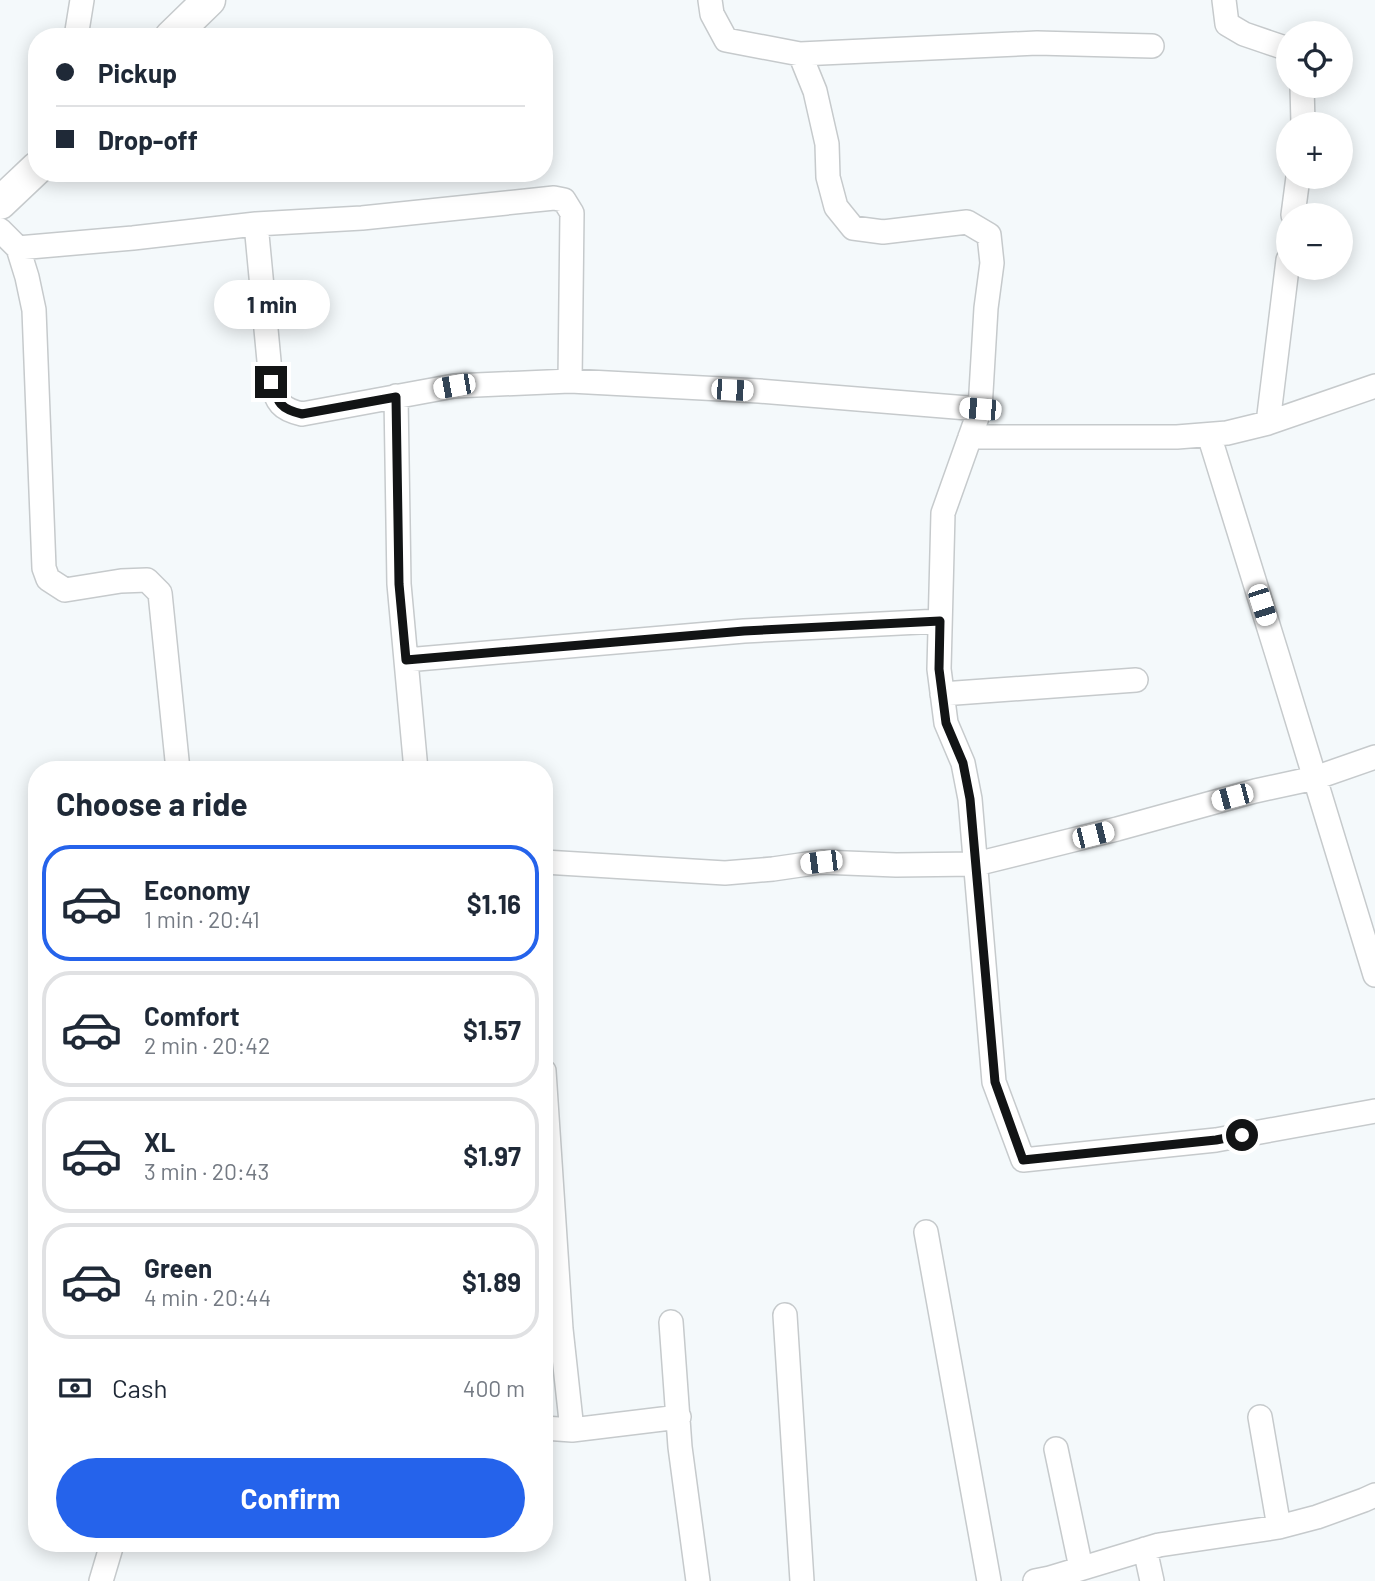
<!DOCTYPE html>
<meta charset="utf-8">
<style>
body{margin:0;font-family:Barlow,sans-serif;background:#f6f6f7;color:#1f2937;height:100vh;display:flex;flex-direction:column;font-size:26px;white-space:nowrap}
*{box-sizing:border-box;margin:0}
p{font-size:23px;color:#747a83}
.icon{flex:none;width:38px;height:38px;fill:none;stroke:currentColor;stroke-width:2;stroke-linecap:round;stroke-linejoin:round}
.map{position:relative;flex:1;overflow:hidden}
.drawer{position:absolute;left:28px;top:761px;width:525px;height:791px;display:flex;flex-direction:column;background:#fff;border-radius:28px;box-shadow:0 4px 18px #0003}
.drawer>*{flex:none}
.hud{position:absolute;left:28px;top:28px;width:525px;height:154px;border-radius:28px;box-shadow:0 4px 18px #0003;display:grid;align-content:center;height:154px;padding:0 28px;background:#fff}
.buttons{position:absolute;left:1276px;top:21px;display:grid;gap:14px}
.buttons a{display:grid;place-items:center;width:77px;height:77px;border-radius:50%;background:#fff;box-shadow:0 4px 18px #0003;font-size:35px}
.end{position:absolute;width:32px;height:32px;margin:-16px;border:9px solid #121415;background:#fff;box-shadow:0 0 0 4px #fff}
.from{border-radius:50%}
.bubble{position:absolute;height:49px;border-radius:24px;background:#fff;box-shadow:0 4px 18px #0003;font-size:23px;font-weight:700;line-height:49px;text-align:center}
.car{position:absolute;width:21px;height:42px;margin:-21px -10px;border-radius:9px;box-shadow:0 0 5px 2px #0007;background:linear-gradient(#fff 24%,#345 0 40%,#fff 0 76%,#345 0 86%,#fff 0)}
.hud b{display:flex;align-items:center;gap:24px;height:66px;font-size:26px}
.hud b+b{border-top:2px solid #e0e1e3}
.hud i{width:18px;height:18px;background:#1f2937}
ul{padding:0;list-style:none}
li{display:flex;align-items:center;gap:21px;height:116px;margin:0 14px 10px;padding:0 14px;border:4px solid #e0e1e3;border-radius:28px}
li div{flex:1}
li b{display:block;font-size:26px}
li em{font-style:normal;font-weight:700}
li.current{border-color:#2563eb}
li>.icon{width:63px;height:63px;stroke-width:1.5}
h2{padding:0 28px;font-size:32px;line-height:84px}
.pay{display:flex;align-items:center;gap:18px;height:77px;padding:0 28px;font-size:26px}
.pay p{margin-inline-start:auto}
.primary-button{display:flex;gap:14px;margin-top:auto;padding:14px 28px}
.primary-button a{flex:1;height:80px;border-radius:42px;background:#2563eb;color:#fff;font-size:28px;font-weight:700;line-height:80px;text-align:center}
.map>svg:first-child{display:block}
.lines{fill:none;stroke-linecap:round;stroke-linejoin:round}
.minor-casing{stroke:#c6cacc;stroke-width:26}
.secondary-casing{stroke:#c6cacc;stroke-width:35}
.minor{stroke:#fff;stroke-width:23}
.secondary{stroke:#fff;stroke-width:32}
.route{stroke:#121415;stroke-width:9}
</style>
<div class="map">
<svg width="1375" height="1581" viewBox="0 0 1375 1581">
<rect width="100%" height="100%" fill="#f4f9fb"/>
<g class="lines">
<g class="minor-casing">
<path id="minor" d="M710,0L712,14L726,40L800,54L1037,43L1152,46
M1224,0L1227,24L1244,34L1288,49
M76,37L82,0
M800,54L815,91L827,144L828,177L836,207L853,228L883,232L967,222L989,235L992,263L986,308L980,409L943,513L939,669L946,723L963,763L970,799L994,1082L1023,1160L1216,1140L1375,1111
M1302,86L1303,124
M1293,215L1298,177
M256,224L271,382C278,403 280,409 302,414L454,386L570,381L759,391L980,409
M0,230L18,248L27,277L34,310L44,568L48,579L65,590L121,581L147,580L160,593L178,770
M18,248L133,238L256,224L362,218L554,198L564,200L572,213L570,381
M396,396L399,584L416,770
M1268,423L1288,260
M1209,435L1277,654L1375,975
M970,437H1177L1227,433L1268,423L1375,386
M406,660L744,631L940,621
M942,694L1136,680
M544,862L725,873L773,869L821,862L896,865L976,864L1117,829L1255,791L1315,778L1375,757
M544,1071L561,1329L572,1430
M926,1232L989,1581
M785,1315L802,1581
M671,1322L680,1447L698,1581
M1260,1417L1279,1527
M544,1428L572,1430L679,1417
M1056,1449L1081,1568
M1145,1549L1152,1581
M101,1581L112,1544
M1035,1581L1050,1578L1159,1545L1279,1527L1317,1517L1364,1500L1375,1495"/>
</g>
<g class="secondary-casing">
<path id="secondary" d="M171,37L209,0
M0,203L37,168"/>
</g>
<use href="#minor" class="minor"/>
<use href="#secondary" class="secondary"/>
</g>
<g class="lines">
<path class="route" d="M271,382C278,403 280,409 302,414L396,397L399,584L406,660L744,631L940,621L939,669L946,723L963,763L970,799L995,1082L1023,1160L1216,1140L1242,1135"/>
</g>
</svg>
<div class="buttons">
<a><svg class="icon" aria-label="locate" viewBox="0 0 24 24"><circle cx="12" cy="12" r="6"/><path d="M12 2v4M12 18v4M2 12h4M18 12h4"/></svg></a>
<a>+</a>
<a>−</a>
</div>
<i class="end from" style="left:1242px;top:1135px"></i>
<i class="end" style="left:271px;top:382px"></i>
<div class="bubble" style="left:214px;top:280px;width:116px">1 min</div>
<i class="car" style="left:454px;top:386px;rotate:260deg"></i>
<i class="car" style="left:732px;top:390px;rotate:93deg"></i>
<i class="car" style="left:980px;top:409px;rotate:275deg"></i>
<i class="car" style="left:1262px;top:605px;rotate:162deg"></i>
<i class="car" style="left:1232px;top:797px;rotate:255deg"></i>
<i class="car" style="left:1093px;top:835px;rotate:76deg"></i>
<i class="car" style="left:821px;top:862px;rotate:263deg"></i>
<div class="hud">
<b><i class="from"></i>Pickup</b>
<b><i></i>Drop-off</b>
</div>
<section class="drawer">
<h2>Choose a ride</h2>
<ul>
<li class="current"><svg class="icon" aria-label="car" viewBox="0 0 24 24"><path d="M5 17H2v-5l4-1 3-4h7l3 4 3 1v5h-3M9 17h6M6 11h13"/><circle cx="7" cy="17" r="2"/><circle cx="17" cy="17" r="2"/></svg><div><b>Economy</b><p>1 min · 20:41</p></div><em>$1.16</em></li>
<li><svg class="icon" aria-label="car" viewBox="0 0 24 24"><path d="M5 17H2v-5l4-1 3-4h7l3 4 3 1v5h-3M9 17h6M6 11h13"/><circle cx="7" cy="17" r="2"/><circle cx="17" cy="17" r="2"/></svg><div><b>Comfort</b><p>2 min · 20:42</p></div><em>$1.57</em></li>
<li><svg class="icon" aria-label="car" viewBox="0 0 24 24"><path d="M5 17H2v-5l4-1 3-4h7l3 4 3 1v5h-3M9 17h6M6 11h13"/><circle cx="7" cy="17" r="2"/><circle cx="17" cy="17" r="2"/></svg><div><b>XL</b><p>3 min · 20:43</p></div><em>$1.97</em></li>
<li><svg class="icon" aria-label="car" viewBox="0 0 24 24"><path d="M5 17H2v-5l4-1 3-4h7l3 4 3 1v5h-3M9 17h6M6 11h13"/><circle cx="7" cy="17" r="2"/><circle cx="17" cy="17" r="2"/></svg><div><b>Green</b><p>4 min · 20:44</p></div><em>$1.89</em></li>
</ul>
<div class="pay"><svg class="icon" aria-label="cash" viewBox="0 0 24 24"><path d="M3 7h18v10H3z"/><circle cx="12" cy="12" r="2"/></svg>Cash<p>400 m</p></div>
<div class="primary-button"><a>Confirm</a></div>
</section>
</div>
